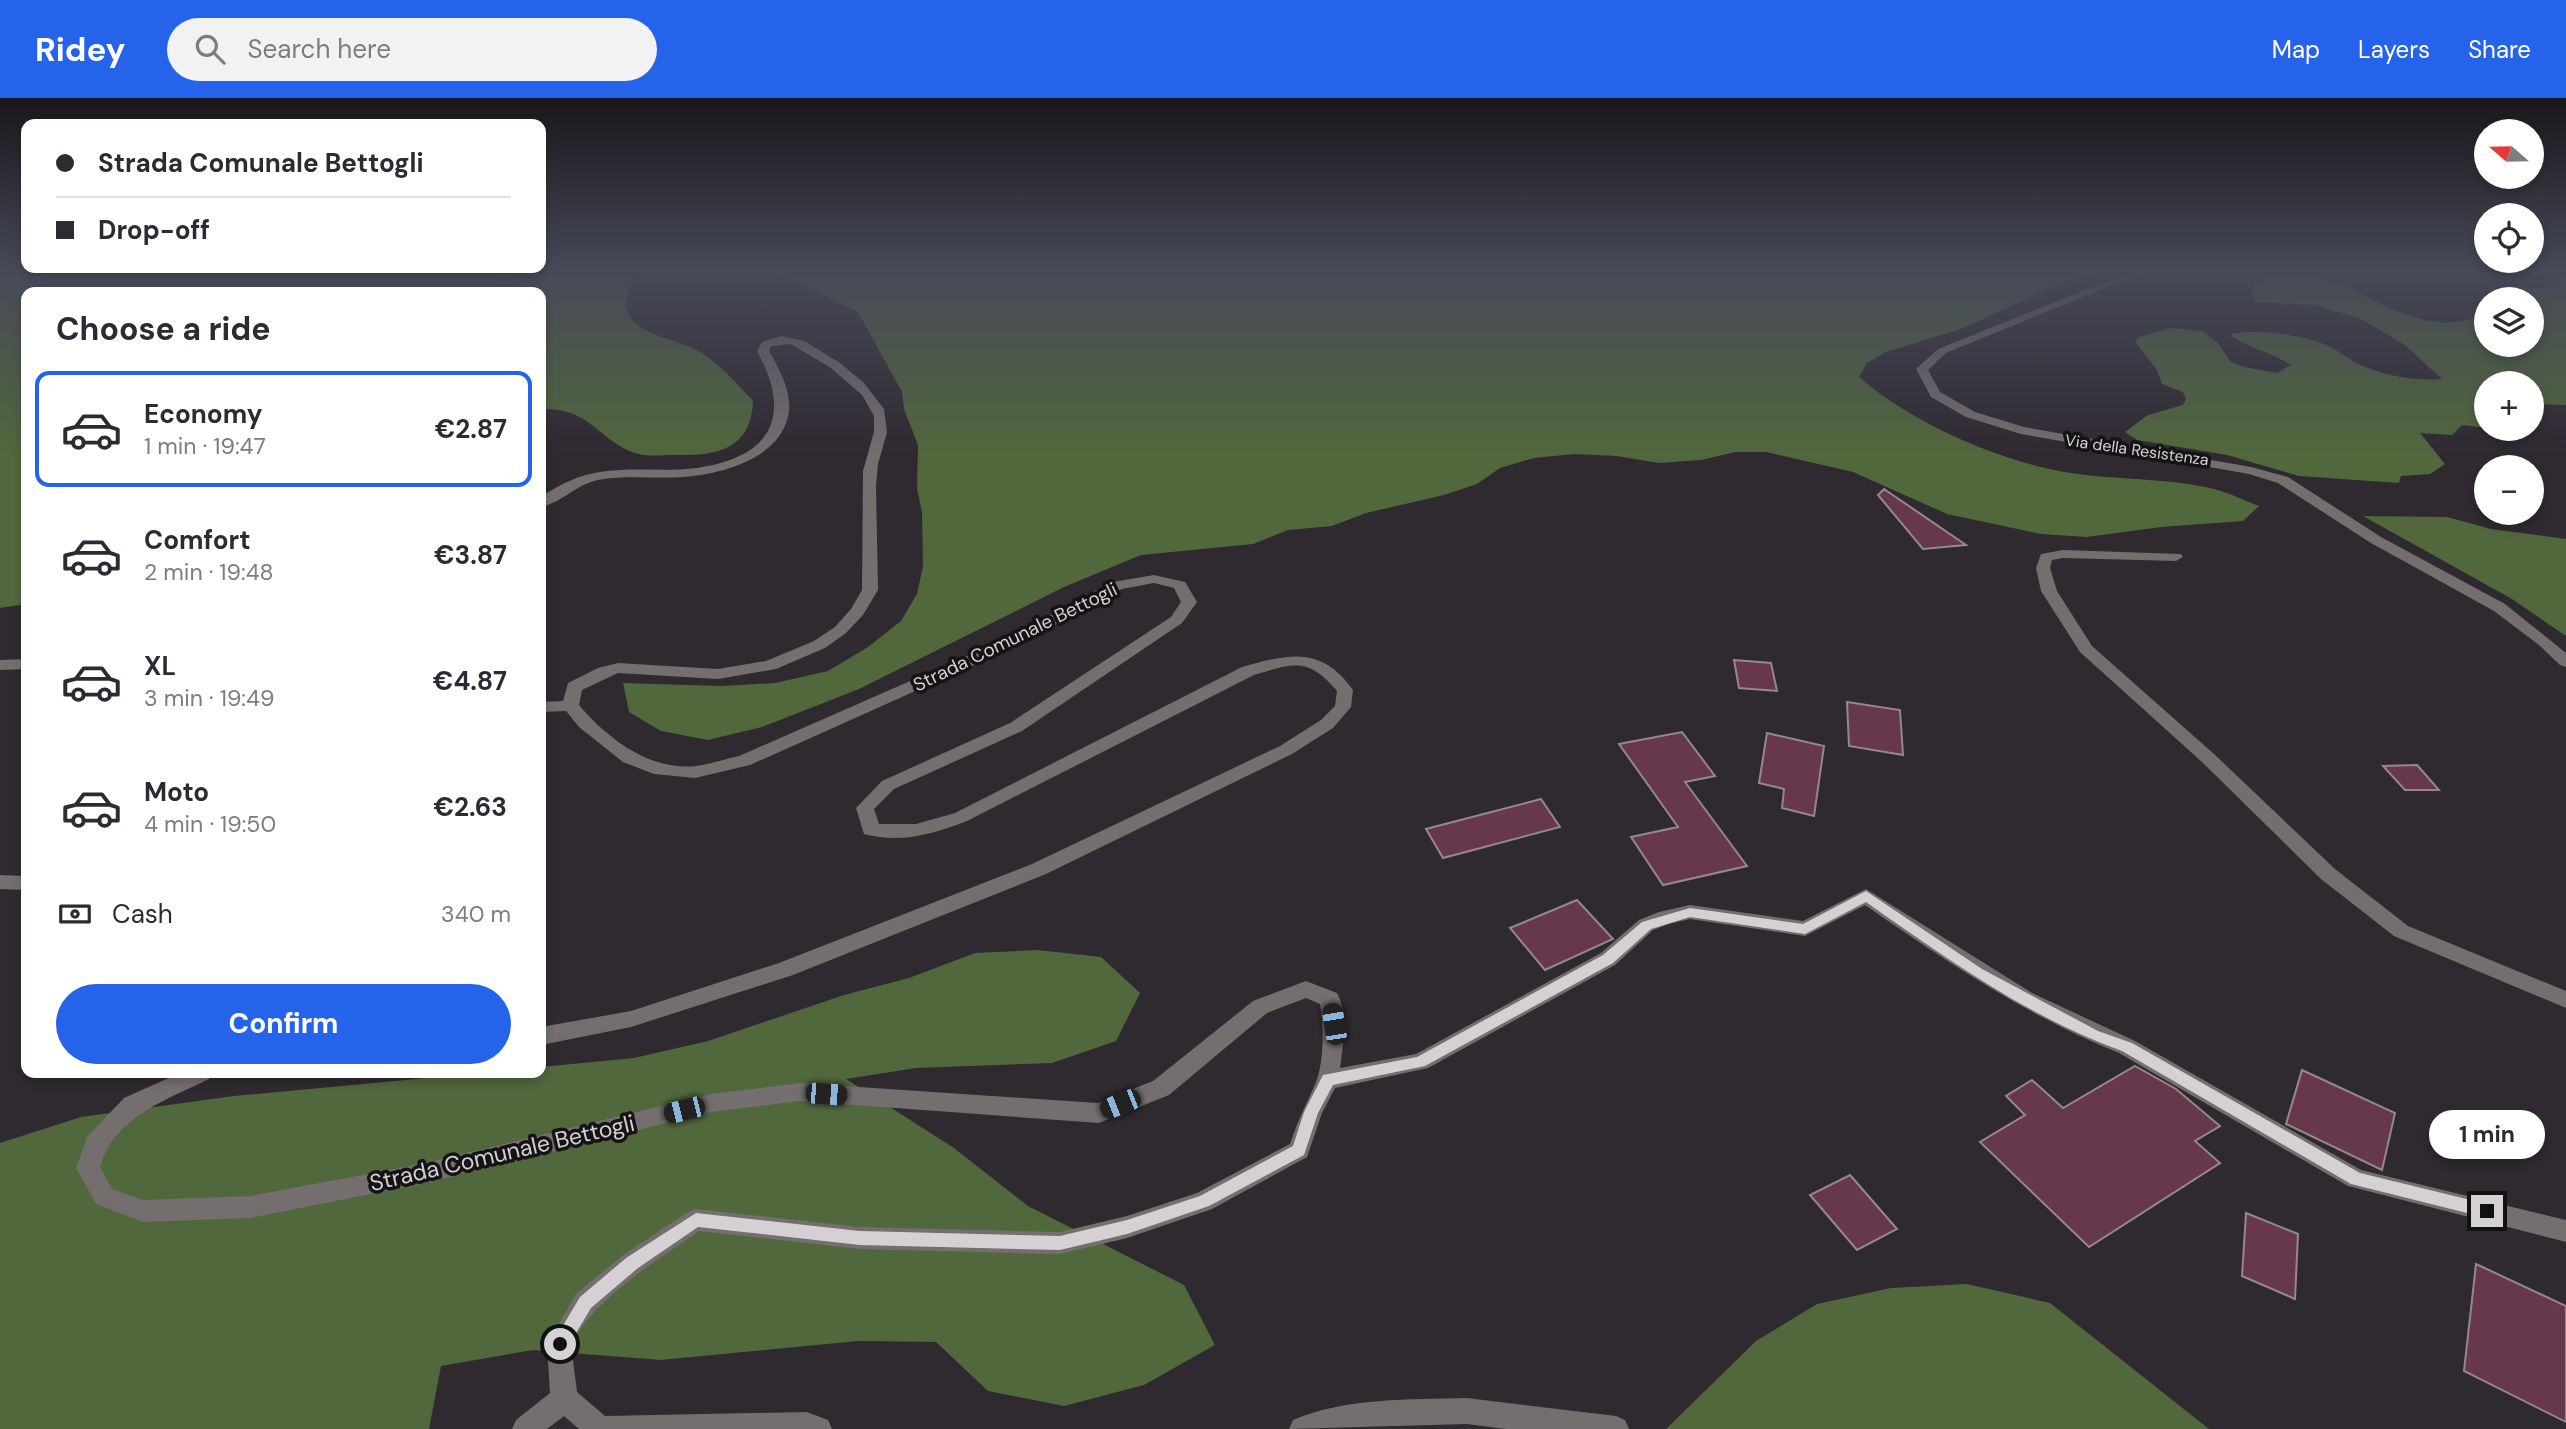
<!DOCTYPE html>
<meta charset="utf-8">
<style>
body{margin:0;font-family:"DM Sans",sans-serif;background:#f2f2f3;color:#2b2b33;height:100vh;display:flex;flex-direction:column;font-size:26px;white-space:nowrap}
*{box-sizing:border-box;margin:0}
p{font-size:23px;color:#7c7c81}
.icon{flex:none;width:38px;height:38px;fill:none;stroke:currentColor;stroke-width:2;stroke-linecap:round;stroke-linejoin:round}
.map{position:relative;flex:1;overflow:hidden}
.side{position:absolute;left:21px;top:189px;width:525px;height:791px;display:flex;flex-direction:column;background:#fff;border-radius:14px;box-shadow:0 4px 10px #0003}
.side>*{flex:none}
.banner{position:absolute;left:21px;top:21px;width:525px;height:154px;border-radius:14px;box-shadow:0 4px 10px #0003;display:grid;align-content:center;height:154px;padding:0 35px;background:#fff}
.needle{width:46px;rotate:290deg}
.fabs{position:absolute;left:2474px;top:21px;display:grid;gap:14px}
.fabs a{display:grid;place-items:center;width:70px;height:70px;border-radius:50%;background:#fff;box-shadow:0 4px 10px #0003;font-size:35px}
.end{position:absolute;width:32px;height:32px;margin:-16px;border:9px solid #d4d0d4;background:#111;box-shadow:0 0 0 4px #111}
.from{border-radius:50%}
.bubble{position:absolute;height:49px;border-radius:24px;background:#fff;box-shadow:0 4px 10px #0003;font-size:23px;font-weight:700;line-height:49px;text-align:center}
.car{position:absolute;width:21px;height:42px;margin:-21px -10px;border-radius:9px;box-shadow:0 0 5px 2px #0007;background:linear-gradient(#222 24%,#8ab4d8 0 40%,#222 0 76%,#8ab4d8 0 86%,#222 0)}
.banner b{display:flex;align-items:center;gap:24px;height:66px;font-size:26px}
.banner b+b{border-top:2px solid #e1e1e2}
.banner i{width:18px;height:18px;background:#2b2b33}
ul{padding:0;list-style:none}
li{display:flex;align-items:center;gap:21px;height:116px;margin:0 14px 10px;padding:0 21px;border:4px solid transparent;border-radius:14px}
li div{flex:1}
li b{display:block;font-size:26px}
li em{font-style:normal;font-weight:700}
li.on{border-color:#2563eb}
li>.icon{width:63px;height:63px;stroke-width:1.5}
h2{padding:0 35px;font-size:32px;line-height:84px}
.pay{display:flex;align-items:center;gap:18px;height:77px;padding:0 35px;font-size:26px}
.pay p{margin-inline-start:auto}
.cta{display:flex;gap:14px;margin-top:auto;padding:14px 35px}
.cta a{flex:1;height:80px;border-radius:42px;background:#2563eb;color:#fff;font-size:28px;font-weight:700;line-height:80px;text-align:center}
header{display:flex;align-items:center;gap:42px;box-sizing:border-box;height:98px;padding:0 35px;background:#2563eb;color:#fff}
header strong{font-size:33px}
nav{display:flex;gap:38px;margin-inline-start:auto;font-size:24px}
.search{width:490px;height:63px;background:#f2f2f3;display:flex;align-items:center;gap:18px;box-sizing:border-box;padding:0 24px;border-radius:38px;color:#7c7c81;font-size:26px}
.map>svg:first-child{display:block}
.forest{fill:#51673c}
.building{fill:#67384b;stroke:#95888c;stroke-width:2}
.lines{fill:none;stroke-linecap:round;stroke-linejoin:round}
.minor{fill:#746e6e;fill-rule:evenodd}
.route{fill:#d4d0d4}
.labels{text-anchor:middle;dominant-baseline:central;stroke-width:7;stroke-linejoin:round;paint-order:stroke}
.far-street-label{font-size:16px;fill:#d4d0d4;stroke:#161316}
.street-label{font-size:19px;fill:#d4d0d4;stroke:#161316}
.near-street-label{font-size:23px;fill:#d4d0d4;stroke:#161316}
</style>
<header>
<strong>Ridey</strong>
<div class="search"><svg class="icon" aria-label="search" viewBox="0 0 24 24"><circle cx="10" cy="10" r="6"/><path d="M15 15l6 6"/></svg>Search here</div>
<nav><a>Map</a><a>Layers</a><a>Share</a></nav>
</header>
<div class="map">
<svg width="2566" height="1331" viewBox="0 0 2566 1331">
<rect width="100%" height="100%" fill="#2f2930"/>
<path class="forest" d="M0,172H628L635,181C627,194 620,208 632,222C646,238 677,242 696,252C719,264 735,284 753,303C751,353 715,358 673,357C661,357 646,359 635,355C596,341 592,310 541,311V194H26V506L0,510Z
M778,172H2100L2061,185L1961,231L1886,254L1867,265L1859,279C1911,325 2003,365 2071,375C2118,382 2168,380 2214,391C2230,395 2245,403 2259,408L2243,423L2161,429L2087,439L2041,436L1947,416L1853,374L1766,354H1735L1701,362L1659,365L1616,358L1575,356L1534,360L1500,370L1477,386L1444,397L1366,415L1332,428L1288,432L1253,446L1141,457L1064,489L859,591L762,629L708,642L661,633L629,614L623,585L722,588L775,585L828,573L868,549L901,523L917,496L923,468L922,414L917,391L918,347L904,311L902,294L858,214L788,180Z
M2265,172C2275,172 2287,170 2297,172C2357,180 2411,243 2477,219L2476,214L2487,213V247H2532V201H2521L2508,187L2538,191L2555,186L2553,181L2528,172H2566V307L2532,306V285H2487V330L2462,327L2452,337L2420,335L2445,366L2430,376L2401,378L2399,385L2299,378L2227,357L2137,342L2125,334L2148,317L2183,307L2186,301L2183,294L2162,286L2157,272L2135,244L2139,239L2171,230L2202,233L2218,245L2230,263L2244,269L2277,275L2291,267C2273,255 2242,248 2230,236C2257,231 2295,236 2321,245C2334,250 2346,259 2358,266C2385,278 2413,283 2442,281L2405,247L2361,221L2315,207L2256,204L2251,192L2267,175Z
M2363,418L2447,419L2491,431L2566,441V538L2512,501Z
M1038,852L1101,859L1140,895L1116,943L1052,965L916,970L846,981L954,1050L1028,1108L1184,1187L1215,1247L1144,1287L1064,1308L988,1293L936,1244L858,1243L661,1262L533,1252L441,1268L429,1331H0V1045L81,1019L234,998L480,975H541V969L634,960L708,943L844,897L909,880L975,855Z
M1967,1186L2050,1205L2209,1331H1666L1756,1243L1817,1206L1891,1190Z"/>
<path class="building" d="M1884,391L1966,447L1923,451L1878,397Z
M1734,562L1771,565L1777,593L1739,590Z
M1847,604L1900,612L1903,657L1849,648Z
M1682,634L1715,678L1685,684L1747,768L1663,787L1631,739L1678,729L1619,646Z
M1767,635L1824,648L1814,718L1782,710L1784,691L1759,685Z
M2417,667L2439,692H2405L2383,668Z
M1541,701L1560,729L1443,760L1426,731Z
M1577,802L1613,841L1545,872L1510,830Z
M2135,968L2176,991L2220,1028L2195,1043L2220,1065L2089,1149L1980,1044L2025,1017L2006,998L2032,982L2063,1010Z
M2302,972L2395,1015L2382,1072L2286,1026Z
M1850,1077L1897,1131L1857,1152L1810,1097Z
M2246,1115L2298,1136L2295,1201L2242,1178Z
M2476,1166L2566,1208V1324L2464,1273Z"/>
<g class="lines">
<path class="minor" d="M2135,172H2149L1946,255L1928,272L1940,294L1975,314L2024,329L2251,369L2288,379L2381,439L2505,506L2566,555V569L2560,567L2539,547L2494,513L2371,445L2278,385L2249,376L2021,336L1966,319L1931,299L1916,271L1938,251Z
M781,238L804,243L840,265L864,285L884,311L887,334L878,366L876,388L878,492L863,517L846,535L825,550L776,571L718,581L618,575L582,592L579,607C608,641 650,673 696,668C711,666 725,661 739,658L1006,541L1113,484L1154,477L1185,484L1197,504L1182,525L1022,633L894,691L874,711L879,726H916L955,715L1242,569C1289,556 1321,547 1353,592L1351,609L1333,630L1292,656L1046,776L793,877L631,929L541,947V929L631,913L779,865L1032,766L1280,648L1321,622L1335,608L1337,593C1308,559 1294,565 1254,577L967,723C933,736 901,746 864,736L856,710L882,683L1010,625L1171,519L1181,504L1174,490L1154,485L1122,491L1018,547L750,667L695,680L654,676L623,664L579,629L566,613L541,614V604L563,603L568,585L598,570L618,565L718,571L766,563L814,543L835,529L851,511L862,492L863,373L874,334V318L862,297L831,270L791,246L771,248L769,253C779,271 791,291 789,313C783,360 723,376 684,379C656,381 626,377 598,382C577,386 561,405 541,409V399C559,387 578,377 600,374C632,369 665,374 697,370C772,359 793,318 757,253L762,244Z
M2063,452L2181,456L2183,459L2176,463L2063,460L2052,462L2050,470L2057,493L2092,548L2214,656L2335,771L2408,828L2566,893V910L2394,838L2321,781L2202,664L2080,554L2041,493L2036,470L2041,456Z
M26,561V571L0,572V562Z
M0,777L26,778V792L0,791Z
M1866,791L2032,895L2135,943L2361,1072L2566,1122V1144L2348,1088L2119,955C2027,918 1947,864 1865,807L1805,838L1690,821L1669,826L1653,832L1615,867L1428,970L1335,990L1322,1015L1307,1059L1212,1111L1127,1140L1060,1156L860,1151L699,1133C668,1155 576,1212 573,1251C572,1265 576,1280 577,1294L605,1318L807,1314L828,1322L832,1331H579L564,1318L547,1331H512L516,1322L550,1295L547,1246L576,1196L623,1157L688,1114L696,1111L860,1129L1060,1134L1127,1118L1197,1095L1290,1046C1297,1024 1307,1005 1316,984C1324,964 1324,927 1320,906L1306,900L1267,915L1169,997L1099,1025L800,1003L711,1014L421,1086L250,1120L143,1124L96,1106L76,1070L87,1039L124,1000L180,975H212L209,981C166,1002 114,1019 100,1069L112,1091L143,1102L250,1098L421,1066L711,996L800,985L1098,1005L1153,983L1253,903L1306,883L1337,895C1349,918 1343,946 1340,970L1416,956L1601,855L1639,822L1659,814L1690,807L1803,823Z
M1467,1300L1616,1318L1625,1322L1629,1331H1506L1467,1326L1289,1331L1293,1322C1347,1299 1409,1302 1467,1300Z"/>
</g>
<linearGradient id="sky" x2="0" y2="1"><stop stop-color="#1a171a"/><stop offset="0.48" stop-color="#474959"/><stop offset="1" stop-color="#474959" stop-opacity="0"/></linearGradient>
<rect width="2566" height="358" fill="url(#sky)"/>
<path class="route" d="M1866,793L1982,871L2098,933L2132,945L2360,1075L2487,1106L2493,1108V1118L2487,1120L2351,1086L2122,953C2028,919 1947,861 1866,804L1805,836L1690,819L1651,831L1613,865L1425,968L1333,987L1318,1015L1304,1057L1209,1108L1127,1136L1060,1152L860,1147L698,1129L638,1170L591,1210L566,1252H554L552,1246L580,1199L626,1160L696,1115L860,1133L1060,1138L1127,1122L1200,1098L1293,1048L1304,1014L1323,977L1417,959L1603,857L1642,824L1690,810L1803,826Z"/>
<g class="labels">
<g class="far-street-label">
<text transform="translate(2137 352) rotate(8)">Via della Resistenza</text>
</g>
<g class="street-label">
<text transform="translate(1015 539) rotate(-26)">Strada Comunale Bettogli</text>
</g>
<g class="near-street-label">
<text transform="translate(502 1055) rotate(-13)">Strada Comunale Bettogli</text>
</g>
</g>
</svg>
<div class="fabs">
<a><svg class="needle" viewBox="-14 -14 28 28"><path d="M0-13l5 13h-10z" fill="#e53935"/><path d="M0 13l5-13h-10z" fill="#7c7c81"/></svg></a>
<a><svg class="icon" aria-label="locate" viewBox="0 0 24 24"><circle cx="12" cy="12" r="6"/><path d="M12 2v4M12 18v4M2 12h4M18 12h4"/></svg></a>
<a><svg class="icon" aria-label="layers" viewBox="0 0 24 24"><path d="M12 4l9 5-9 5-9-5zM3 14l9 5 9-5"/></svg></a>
<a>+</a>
<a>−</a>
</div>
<i class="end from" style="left:560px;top:1246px"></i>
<i class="end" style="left:2487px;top:1113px"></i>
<div class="bubble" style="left:2429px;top:1012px;width:116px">1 min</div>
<i class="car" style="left:1334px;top:926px;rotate:351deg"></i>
<i class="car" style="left:826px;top:996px;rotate:94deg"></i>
<i class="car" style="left:1120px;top:1006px;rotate:248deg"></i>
<i class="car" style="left:684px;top:1012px;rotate:256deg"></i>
<div class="banner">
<b><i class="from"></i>Strada Comunale Bettogli</b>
<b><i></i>Drop-off</b>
</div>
<section class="side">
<h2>Choose a ride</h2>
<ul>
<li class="on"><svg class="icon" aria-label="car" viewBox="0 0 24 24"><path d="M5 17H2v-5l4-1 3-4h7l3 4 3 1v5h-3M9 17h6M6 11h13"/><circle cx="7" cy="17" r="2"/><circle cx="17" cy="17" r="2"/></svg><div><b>Economy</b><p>1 min · 19:47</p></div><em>€2.87</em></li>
<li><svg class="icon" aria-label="car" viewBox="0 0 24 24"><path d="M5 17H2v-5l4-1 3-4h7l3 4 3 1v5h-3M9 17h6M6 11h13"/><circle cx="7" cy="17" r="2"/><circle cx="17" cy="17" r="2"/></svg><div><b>Comfort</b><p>2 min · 19:48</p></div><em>€3.87</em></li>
<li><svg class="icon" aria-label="car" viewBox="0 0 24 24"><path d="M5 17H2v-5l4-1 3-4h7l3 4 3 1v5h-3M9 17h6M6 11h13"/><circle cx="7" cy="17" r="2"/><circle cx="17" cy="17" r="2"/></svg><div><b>XL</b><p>3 min · 19:49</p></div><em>€4.87</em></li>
<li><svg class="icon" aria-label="car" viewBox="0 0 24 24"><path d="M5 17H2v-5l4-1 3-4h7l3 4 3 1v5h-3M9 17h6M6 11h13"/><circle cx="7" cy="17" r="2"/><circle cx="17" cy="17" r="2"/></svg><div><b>Moto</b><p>4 min · 19:50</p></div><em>€2.63</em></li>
</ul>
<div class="pay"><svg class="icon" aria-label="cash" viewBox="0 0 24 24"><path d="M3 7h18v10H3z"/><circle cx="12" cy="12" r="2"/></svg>Cash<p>340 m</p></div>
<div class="cta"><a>Confirm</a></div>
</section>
</div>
